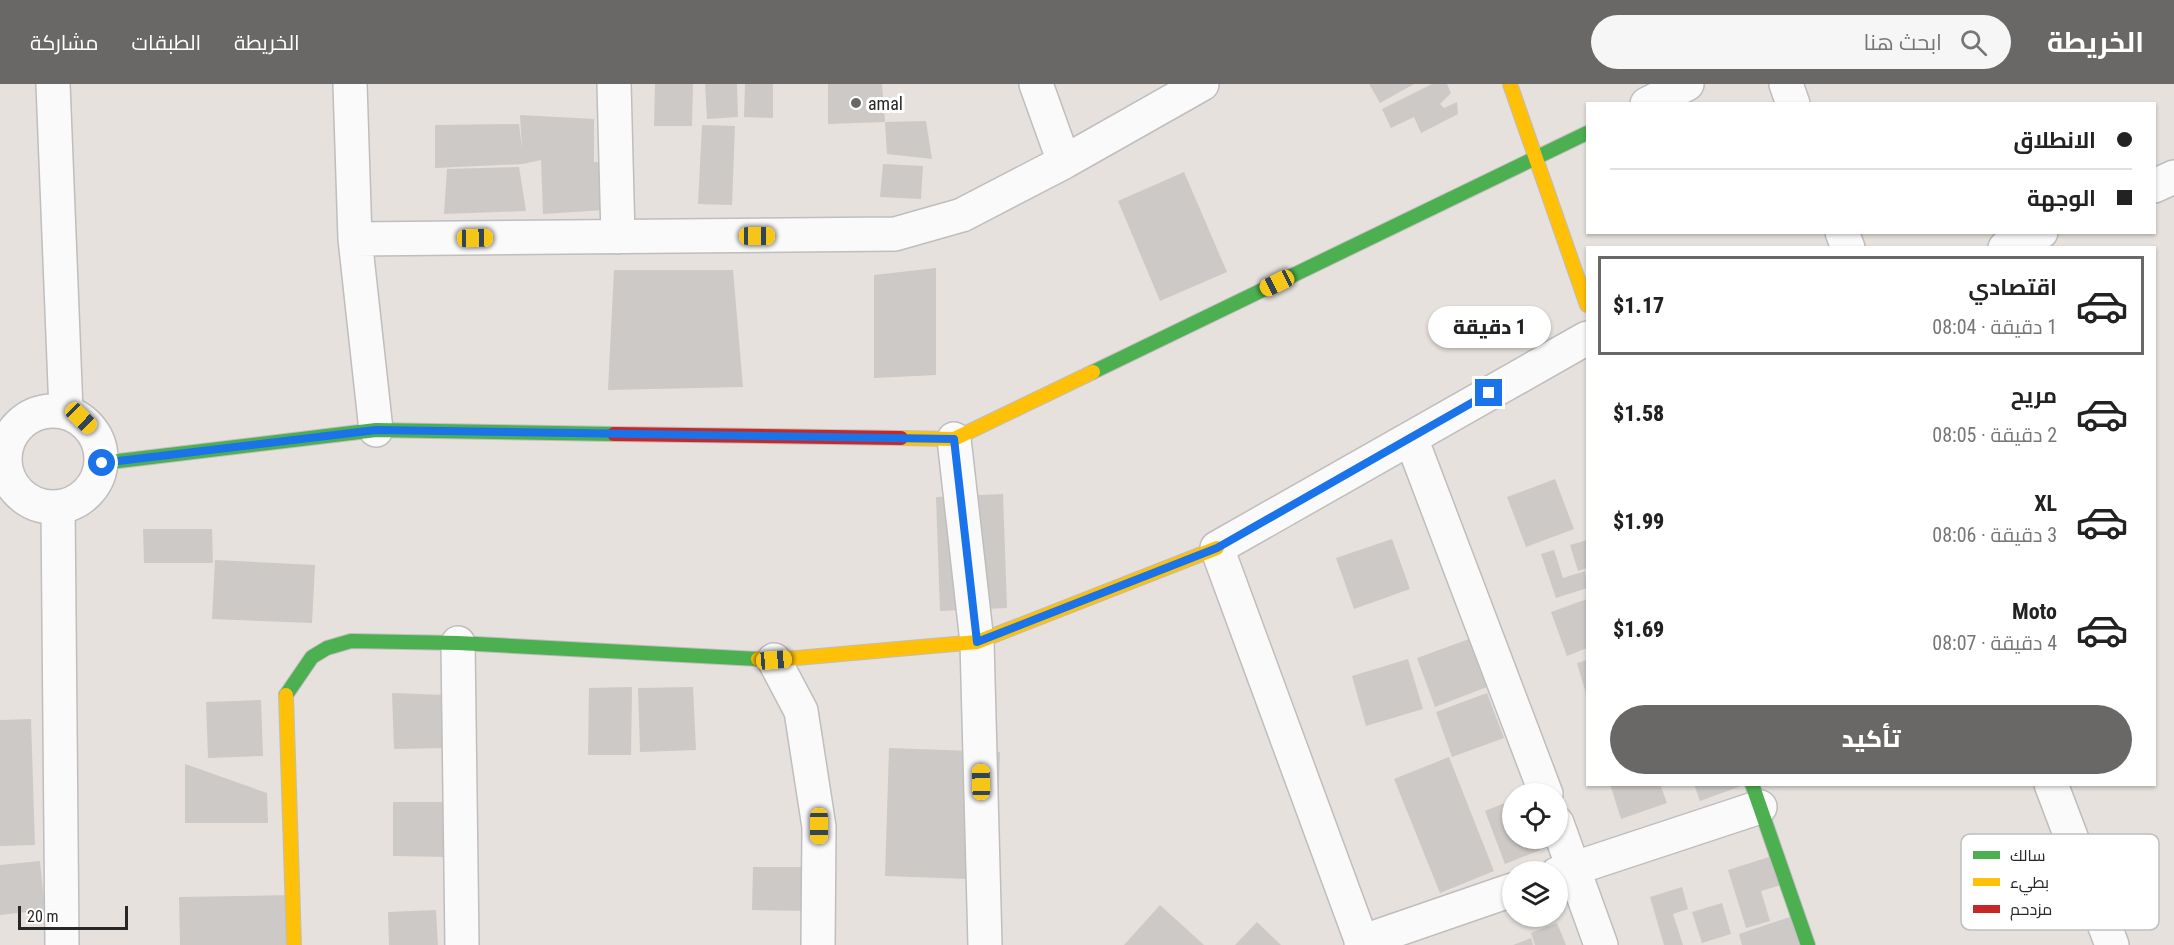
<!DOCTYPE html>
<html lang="ar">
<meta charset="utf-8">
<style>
body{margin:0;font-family:"Roboto Condensed",Cairo,sans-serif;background:#f6f6f6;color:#222;direction:rtl;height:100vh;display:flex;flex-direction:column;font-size:22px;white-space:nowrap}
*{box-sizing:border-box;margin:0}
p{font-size:20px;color:#767676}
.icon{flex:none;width:33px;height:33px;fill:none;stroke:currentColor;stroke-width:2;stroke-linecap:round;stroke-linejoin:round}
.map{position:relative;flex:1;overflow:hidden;direction:ltr}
.drawer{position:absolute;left:1586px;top:162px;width:570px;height:540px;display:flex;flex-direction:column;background:#fff;border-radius:0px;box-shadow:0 2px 4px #0004;direction:rtl}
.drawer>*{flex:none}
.top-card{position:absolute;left:1586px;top:18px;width:570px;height:132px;border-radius:0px;box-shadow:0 2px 4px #0004;direction:rtl;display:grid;align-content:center;height:132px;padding:0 24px;background:#fff}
.tools{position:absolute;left:1502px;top:699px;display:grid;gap:12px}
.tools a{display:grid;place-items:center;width:66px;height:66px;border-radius:50%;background:#fff;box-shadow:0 2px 4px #0004;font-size:30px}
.scale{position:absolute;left:18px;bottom:15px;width:110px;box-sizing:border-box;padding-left:6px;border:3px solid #272727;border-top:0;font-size:16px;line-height:21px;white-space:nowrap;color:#272727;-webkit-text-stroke:4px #fff;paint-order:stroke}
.end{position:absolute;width:27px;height:27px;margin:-14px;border:8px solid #1a73e8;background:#fff;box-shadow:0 0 0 3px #fff}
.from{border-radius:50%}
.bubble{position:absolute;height:42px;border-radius:21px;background:#fff;box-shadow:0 2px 4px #0004;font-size:20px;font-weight:800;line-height:42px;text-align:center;direction:rtl}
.car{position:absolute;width:18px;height:36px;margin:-18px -9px;border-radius:8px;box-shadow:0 0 4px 2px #0007;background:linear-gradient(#f5c518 24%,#345 0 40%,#f5c518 0 76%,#345 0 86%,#f5c518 0)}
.top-card b{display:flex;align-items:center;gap:21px;height:57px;font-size:22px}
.top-card b+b{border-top:2px solid #e0e0e0}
.top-card i{width:15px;height:15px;background:#222}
ul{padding:10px 0 0;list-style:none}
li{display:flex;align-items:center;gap:18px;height:99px;margin:0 12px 9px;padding:0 12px;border:3px solid transparent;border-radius:0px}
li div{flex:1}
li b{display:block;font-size:22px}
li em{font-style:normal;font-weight:800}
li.selected{border-color:#6a6866}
li>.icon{width:54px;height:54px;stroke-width:1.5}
.primary-button{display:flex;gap:12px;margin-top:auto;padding:12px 24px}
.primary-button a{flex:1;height:69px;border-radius:36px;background:#6a6866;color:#fff;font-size:24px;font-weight:800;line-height:69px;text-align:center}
header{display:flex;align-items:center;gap:36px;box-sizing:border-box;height:84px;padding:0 30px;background:#6a6866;color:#fff}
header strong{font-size:28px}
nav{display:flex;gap:33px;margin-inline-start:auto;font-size:21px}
.search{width:420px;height:54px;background:#f6f6f6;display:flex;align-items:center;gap:15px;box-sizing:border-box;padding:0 21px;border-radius:33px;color:#767676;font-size:22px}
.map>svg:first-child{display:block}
.building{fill:#cdc9c6}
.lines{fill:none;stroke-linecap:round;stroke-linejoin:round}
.street-casing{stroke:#bfbdbe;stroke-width:36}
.fast-casing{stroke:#bfbdbe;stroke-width:16}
.slow-casing{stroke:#bfbdbe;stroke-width:16}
.jam-casing{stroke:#bfbdbe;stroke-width:16}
.street{stroke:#fbfafa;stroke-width:33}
.fast{stroke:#4caf50;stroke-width:14}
.slow{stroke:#ffc107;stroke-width:14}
.jam{stroke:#c62828;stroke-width:14}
.route{stroke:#1a73e8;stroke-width:8}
.poi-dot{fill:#6a6866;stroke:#fff;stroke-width:2}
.labels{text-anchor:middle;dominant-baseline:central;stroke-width:6;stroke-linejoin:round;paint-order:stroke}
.poi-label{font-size:18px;fill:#272727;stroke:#fff;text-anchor:start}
.key{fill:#fff;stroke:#bebebe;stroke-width:1.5}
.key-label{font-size:16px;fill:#272727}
</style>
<header>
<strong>الخريطة</strong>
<div class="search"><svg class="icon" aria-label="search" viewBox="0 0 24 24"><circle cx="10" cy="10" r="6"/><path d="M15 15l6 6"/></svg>ابحث هنا</div>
<nav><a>الخريطة</a><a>الطبقات</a><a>مشاركة</a></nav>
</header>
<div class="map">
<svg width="2174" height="861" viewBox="0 0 2174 861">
<rect width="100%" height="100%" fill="#e6e1dc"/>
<path class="building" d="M655,0H693L692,42H654Z
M705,0H737L738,33L707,35Z
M745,0H773V34L744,33Z
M828,0H882L885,38L828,40Z
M1369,0H1414L1380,19Z
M1432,0H1447L1451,9L1440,20L1444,24L1457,18L1458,30L1421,49L1414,33L1391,44L1382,25Z
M520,31L594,35V78H605L604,126L543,130L541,76L523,80L435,84V41L519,40L522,65Z
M926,37L932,75L887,70L885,38Z
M702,41L735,42L732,121L698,120Z
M883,80L923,82L921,115L880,113Z
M519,83L526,127L444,130L447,85Z
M1184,88L1227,188L1160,217L1118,117Z
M936,184V291L874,294V191Z
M614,186H733L743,303L608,306Z
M1555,395L1574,445L1526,463L1507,413Z
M1003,410L1007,524L940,527L936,413Z
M143,445H212L213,479H144Z
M1392,455L1410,505L1354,525L1336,474Z
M1587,456V484L1578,487L1570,461Z
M1554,466L1563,494L1585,487L1587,504L1556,514L1541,470Z
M215,476L315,481L312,539L212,535Z
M1587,515V564L1567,572L1551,528Z
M1469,555L1487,603L1435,623L1417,574Z
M1408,575L1423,625L1366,642L1352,592Z
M1587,576V610H1586L1577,579Z
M632,603L631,671H588L589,604Z
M693,603L696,666L640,668L638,604Z
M392,609L446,611L448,664L394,665Z
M1487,609L1504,654L1452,673L1436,628Z
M261,616L263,672L208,674L206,618Z
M31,635L35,761L0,762V636Z
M889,664L1000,668L996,796L885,792Z
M1449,673L1494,787L1440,809L1394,695Z
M185,680L267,709L268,739H185Z
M1610,700H1660L1667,719L1621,735Z
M1694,700H1744V701L1700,717Z
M1512,716V754H1559L1560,758L1505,780L1485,727Z
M393,718H448V773L393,772Z
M1772,772L1781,801L1761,807L1770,837L1746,844L1728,786Z
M40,777L45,826L0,831V781Z
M753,783H813V827L752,826Z
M1682,803L1688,825L1673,830L1683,861H1664L1650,813Z
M294,811L295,861H180L179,813Z
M1722,819L1731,850L1702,859L1692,828Z
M1160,821L1204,861H1124Z
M436,826L438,861H389L388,828Z
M1793,832L1803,861H1742L1739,850Z
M1257,838L1281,861H1235Z
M1557,839L1566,861H1535L1531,849Z
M1531,854L1533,861H1513Z"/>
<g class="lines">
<g class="street-casing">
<path id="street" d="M53,0L66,327
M350,0L355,155L376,346
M614,0L618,153
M1036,0L1064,78
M1786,0L1793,20
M1647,20L1687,0
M2154,102L2174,93
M1842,148L1848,164
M355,155L895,150L962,131L1064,78L1202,0
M2005,164L2041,148
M5 375a48 48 0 1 1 96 0a48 48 0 1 1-96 0Z
M1411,354L1546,710
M954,355L977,558L985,861
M58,423L62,861
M458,559L462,861
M774,576L801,627L819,743L818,861
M2051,700L2112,861
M1557,739L1601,861
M1557,790L1760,723
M1361,858L1512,806
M1363,861L1217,464L1587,254"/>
</g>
<g class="fast-casing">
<path id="fast" d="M1093,288L1587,49
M102,379L376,346L614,350
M286,611L312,573L327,564L351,557L458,559L758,575
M1752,700L1808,861"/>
</g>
<g class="slow-casing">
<path id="slow" d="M1510,0L1587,221
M901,354L954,355L1093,288
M758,575L774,576L977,558L1217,464
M286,611L294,861"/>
</g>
<g class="jam-casing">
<path id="jam" d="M614,350L901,354"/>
</g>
<use href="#street" class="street"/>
<use href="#fast" class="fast"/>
<use href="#slow" class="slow"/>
<use href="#jam" class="jam"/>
</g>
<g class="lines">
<path class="route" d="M102,379L376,346L954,355L977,558L1217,464L1489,309"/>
</g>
<circle class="poi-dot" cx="856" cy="19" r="6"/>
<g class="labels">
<g class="poi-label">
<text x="868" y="19">amal</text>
</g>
</g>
<rect x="1961" y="750" width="198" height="96" rx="9" class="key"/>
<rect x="1973" y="767" width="27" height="8" fill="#4caf50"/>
<rect x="1973" y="794" width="27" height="8" fill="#ffc107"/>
<rect x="1973" y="821" width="27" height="8" fill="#c62828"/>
<g class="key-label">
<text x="2010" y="777">سالك</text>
<text x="2010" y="804">بطيء</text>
<text x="2010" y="831">مزدحم</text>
</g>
</svg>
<div class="tools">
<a><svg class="icon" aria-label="locate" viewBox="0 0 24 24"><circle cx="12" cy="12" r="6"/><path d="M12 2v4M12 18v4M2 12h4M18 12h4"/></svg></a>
<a><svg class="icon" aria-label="layers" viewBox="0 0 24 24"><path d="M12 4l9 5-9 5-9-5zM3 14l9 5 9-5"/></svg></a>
</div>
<div class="scale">20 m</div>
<i class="end from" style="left:102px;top:379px"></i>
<i class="end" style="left:1489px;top:309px"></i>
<div class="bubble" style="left:1428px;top:222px;width:123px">1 دقيقة</div>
<i class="car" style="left:757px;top:152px;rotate:90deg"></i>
<i class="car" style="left:475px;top:154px;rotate:89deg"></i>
<i class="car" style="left:1277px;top:199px;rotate:244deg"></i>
<i class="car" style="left:81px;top:334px;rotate:134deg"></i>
<i class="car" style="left:774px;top:576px;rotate:85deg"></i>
<i class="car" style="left:981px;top:698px;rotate:359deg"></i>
<i class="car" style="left:819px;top:742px;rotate:180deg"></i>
<div class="top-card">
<b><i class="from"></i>الانطلاق</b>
<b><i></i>الوجهة</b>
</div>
<section class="drawer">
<ul>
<li class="selected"><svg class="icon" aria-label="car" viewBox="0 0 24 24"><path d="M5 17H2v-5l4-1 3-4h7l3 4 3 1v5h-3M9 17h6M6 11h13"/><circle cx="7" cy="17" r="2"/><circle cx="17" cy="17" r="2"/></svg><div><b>اقتصادي</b><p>1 دقيقة · 08:04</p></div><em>$1.17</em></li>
<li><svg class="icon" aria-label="car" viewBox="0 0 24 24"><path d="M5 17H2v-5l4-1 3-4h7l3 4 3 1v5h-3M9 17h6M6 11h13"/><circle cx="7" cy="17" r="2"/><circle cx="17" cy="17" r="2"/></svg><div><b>مريح</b><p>2 دقيقة · 08:05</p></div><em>$1.58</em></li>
<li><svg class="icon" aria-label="car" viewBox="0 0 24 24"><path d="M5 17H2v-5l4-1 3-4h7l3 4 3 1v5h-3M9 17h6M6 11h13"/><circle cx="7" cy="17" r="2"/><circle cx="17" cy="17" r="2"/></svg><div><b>XL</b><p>3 دقيقة · 08:06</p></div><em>$1.99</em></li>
<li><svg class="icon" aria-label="car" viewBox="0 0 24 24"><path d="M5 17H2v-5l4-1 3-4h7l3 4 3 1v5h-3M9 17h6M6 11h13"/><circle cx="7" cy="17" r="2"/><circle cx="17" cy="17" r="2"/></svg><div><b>Moto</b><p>4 دقيقة · 08:07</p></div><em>$1.69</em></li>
</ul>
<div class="primary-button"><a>تأكيد</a></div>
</section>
</div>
